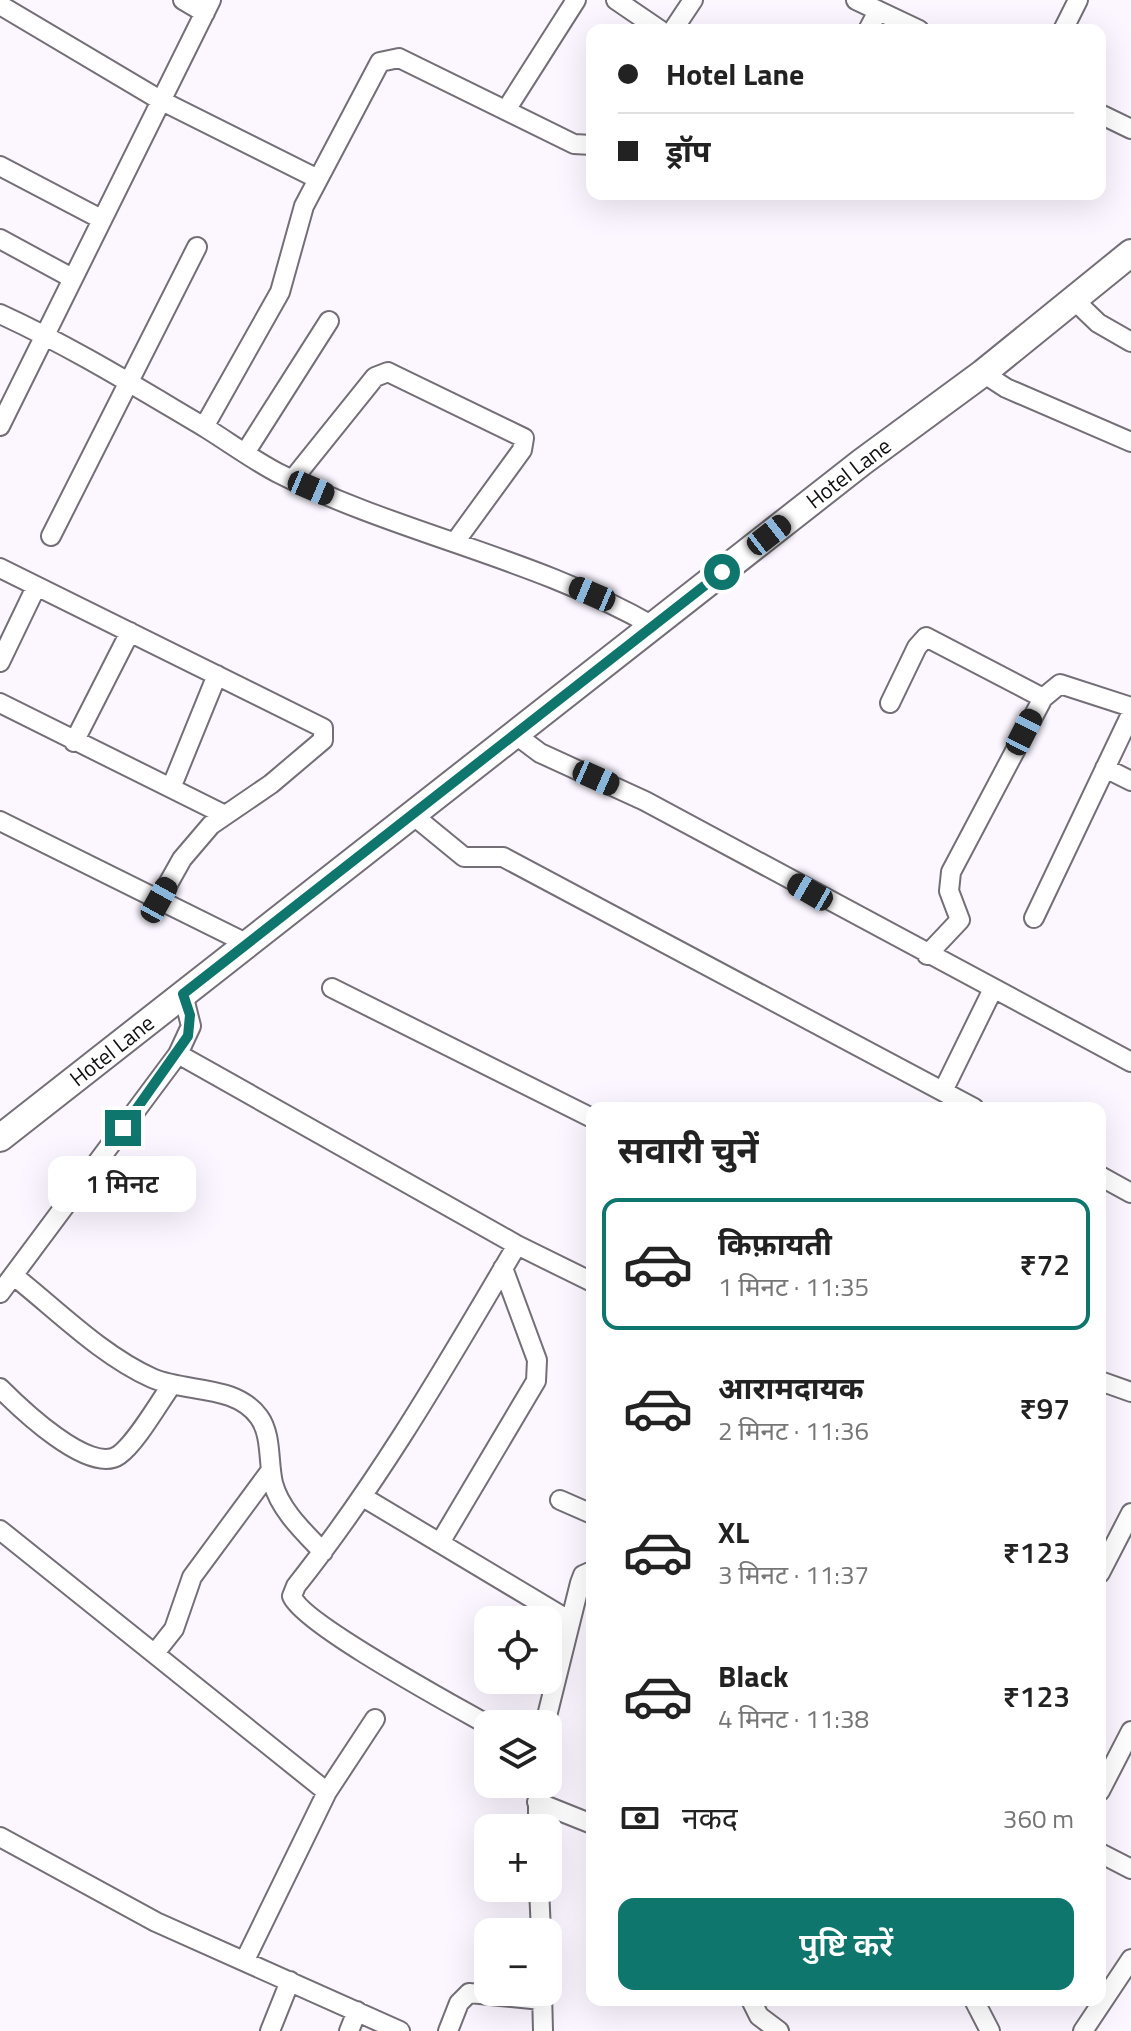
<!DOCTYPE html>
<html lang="hi">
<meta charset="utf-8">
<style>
body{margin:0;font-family:"Titillium Web","Noto Sans Devanagari",sans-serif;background:#f6f6f6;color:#222;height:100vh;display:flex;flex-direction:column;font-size:30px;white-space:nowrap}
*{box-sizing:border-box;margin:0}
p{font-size:26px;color:#767676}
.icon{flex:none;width:44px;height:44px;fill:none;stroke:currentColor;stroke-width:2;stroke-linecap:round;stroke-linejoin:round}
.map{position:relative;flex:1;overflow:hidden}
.drawer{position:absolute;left:586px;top:1102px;width:520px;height:904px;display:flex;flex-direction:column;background:#fff;border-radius:16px;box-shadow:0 8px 32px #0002}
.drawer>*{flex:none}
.top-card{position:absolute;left:586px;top:24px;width:520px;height:176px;border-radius:16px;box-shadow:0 8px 32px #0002;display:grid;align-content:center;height:176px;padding:0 32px;background:#fff}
.controls{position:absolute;left:474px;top:1606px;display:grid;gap:16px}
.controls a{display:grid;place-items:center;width:88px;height:88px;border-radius:16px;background:#fff;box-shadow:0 8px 32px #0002;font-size:40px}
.end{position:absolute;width:36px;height:36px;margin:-18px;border:10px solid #0f766e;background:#fff;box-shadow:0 0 0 4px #fff}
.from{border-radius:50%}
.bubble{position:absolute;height:56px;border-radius:16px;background:#fff;box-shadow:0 8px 32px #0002;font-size:26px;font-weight:600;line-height:56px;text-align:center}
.car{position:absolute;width:24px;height:48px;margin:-24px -12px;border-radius:10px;box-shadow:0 0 6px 2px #0007;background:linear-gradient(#222 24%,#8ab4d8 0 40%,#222 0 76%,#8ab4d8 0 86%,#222 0)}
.top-card b{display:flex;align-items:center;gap:28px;height:76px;font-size:30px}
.top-card b+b{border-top:2px solid #e0e0e0}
.top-card i{width:20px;height:20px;background:#222}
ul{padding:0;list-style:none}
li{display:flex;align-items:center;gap:24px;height:132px;margin:0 16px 12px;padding:0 16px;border:4px solid transparent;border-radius:16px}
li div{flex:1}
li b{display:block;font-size:30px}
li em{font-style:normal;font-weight:600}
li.selected{border-color:#0f766e}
li>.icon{width:72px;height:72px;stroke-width:1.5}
h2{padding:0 32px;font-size:36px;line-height:96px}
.pay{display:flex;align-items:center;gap:20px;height:88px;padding:0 32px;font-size:30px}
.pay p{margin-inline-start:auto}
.primary-button{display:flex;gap:16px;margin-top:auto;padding:16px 32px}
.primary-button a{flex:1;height:92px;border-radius:16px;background:#0f766e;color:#fff;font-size:32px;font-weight:600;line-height:92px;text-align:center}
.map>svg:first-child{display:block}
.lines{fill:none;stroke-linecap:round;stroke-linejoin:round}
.street-casing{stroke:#746f77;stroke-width:22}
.secondary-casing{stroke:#746f77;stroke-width:30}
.street{stroke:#fff;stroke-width:18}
.secondary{stroke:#fff;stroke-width:26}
.route{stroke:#0f766e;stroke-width:10}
.labels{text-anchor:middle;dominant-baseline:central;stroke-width:7;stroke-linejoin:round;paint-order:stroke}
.street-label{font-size:22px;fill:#100e11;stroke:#fbf6ff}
</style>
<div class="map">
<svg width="1131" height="2031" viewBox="0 0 1131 2031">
<rect width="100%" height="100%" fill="#fbf6ff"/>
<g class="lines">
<g class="street-casing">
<path id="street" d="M183,0L205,13
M616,0L660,30
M856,0L919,30
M0,5L160,100L318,179
M673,30L693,0
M868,30L878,11
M1063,30L1078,0
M506,110L576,0
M1100,114L1131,129
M0,166L101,219
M0,239L72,278
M1072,298L1098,323L1131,342
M0,314C72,347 138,388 206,428C230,443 253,460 278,473C399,534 535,558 653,626
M983,373L1006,388L1131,442
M0,426L211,0
M204,427L280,292L304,206L380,62L399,58L574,144L592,145
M245,453L329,321
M293,479L375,377L388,372L394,375L524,438L522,450L455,542
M51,536L197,247
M0,568L323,728V740L271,784L211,825L182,859L159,900
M0,662L36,587
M0,703L225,815
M890,703L917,647L926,637L1043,698
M516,735L540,753L645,801L1131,1062
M74,742L130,632
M1105,768L1131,781
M171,788L217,675
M414,816L464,857H503L974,1108
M0,821L246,943
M1034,918L1131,714
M927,955L960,920L949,891L951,872L1043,698L1060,684L1131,707
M332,988L592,1118
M178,1054L517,1245L592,1282
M943,1091L993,989
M1100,1176L1131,1193
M14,1276C57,1310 101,1355 152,1378C186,1393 235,1384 259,1417C272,1435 268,1462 273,1483C280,1510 304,1532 323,1552
M0,1293L178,1054L191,1026L183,994
M1100,1381L1131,1392
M0,1388C19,1407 90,1476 119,1455C136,1443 158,1404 171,1386
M363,1497L570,1621
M560,1500L592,1514
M0,1530L327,1792
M441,1541L536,1381L537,1360L503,1268
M1100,1573L1131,1513
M155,1653L174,1629L192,1577L271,1470
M545,1724L580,1583L583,1575L592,1571
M488,1725C455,1706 301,1623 292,1596L296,1586C381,1479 448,1362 517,1245
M538,1784V1828
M1100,1791L1131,1731
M537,1802L592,1824
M0,1837L156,1922L400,2031
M1100,1853L1131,1869
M539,1888L541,1932
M245,1960L327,1792L375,1719
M542,1992L543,2031
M751,2000L759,2016L779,2031
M974,2000L990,2031
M270,2031L290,1981
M349,2031L357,2011
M448,2031L459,2003L469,1993L542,2000
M1083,2031L1131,1959"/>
</g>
<g class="secondary-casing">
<g id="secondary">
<path id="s1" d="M0,1138L862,462L983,373L1131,253"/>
</g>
</g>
<use href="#street" class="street"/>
<use href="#secondary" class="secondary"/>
</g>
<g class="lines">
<path class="route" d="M123,1128L188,1036L190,1015L183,994L722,572"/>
</g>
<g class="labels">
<g class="street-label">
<text stroke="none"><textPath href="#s1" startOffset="1078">Hotel Lane</textPath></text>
<text stroke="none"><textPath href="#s1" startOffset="142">Hotel Lane</textPath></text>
</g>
</g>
</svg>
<div class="controls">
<a><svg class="icon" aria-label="locate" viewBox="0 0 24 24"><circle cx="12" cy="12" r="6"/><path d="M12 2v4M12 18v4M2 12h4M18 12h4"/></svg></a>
<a><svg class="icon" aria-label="layers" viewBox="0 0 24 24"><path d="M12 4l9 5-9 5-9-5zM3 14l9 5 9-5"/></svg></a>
<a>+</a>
<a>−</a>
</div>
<i class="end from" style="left:722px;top:572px"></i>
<i class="end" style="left:123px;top:1128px"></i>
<div class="bubble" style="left:48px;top:1156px;width:148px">1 मिनट</div>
<i class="car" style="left:311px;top:488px;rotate:113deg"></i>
<i class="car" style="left:769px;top:535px;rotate:52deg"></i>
<i class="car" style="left:592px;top:594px;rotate:293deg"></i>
<i class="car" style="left:1024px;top:732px;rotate:27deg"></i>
<i class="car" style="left:596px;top:778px;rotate:114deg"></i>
<i class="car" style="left:810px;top:892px;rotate:300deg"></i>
<i class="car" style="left:159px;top:900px;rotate:29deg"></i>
<div class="top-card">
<b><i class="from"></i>Hotel Lane</b>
<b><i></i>ड्रॉप</b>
</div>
<section class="drawer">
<h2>सवारी चुनें</h2>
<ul>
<li class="selected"><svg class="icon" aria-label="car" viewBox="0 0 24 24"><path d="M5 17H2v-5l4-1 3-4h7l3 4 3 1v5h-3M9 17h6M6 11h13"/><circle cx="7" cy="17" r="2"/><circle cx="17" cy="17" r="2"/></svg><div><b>किफ़ायती</b><p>1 मिनट · 11:35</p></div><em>₹72</em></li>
<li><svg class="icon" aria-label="car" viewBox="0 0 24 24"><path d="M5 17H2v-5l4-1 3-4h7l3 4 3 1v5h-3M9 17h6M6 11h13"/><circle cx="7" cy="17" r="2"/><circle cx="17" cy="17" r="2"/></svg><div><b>आरामदायक</b><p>2 मिनट · 11:36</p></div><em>₹97</em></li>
<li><svg class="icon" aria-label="car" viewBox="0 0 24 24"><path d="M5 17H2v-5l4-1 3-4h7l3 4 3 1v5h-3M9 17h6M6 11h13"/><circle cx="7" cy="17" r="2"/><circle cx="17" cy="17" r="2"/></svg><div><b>XL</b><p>3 मिनट · 11:37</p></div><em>₹123</em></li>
<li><svg class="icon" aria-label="car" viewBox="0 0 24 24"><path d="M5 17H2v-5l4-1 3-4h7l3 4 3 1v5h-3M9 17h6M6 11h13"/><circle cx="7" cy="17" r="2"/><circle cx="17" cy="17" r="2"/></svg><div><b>Black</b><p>4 मिनट · 11:38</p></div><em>₹123</em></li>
</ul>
<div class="pay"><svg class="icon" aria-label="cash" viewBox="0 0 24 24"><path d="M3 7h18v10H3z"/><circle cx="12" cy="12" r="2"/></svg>नकद<p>360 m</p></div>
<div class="primary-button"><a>पुष्टि करें</a></div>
</section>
</div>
